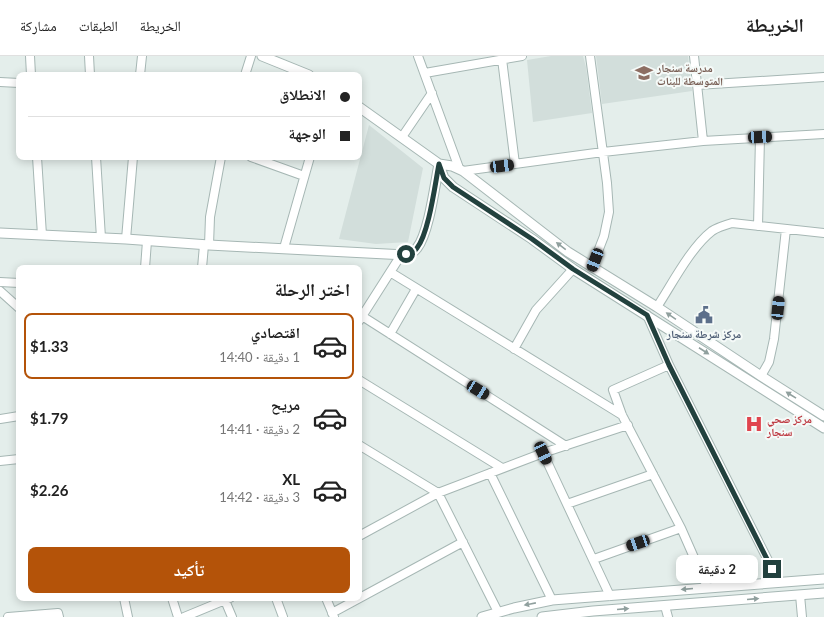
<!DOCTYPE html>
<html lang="ar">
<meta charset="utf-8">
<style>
body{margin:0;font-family:Lato,"Noto Naskh Arabic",sans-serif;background:#f6f6f6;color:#222;direction:rtl;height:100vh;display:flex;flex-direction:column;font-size:15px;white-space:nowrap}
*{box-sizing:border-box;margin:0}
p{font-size:13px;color:#767676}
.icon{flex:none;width:22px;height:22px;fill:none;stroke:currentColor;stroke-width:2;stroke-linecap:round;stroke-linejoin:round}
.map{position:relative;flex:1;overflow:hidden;direction:ltr}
.panel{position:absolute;left:16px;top:209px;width:346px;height:336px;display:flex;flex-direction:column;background:#fff;border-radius:8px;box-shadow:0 2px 10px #0003;direction:rtl}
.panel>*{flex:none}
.guide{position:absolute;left:16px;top:16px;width:346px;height:88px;border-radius:8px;box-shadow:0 2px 10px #0003;direction:rtl;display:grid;align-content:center;height:88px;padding:0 12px;background:#fff}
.end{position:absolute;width:18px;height:18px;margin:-9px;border:5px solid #22413e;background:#fff;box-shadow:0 0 0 2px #fff}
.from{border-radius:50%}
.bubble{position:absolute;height:28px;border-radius:8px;background:#fff;box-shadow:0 2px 10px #0003;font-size:13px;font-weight:700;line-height:28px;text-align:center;direction:rtl}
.car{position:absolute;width:12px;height:24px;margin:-12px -6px;border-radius:5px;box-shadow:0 0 3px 1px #0007;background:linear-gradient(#222 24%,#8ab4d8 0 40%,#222 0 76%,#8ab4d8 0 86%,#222 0)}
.guide b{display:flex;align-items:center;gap:14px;height:38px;font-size:15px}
.guide b+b{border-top:1px solid #e0e0e0}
.guide i{width:10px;height:10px;background:#222}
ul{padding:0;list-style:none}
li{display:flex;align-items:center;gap:12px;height:66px;margin:0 8px 6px;padding:0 4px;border:2px solid transparent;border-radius:8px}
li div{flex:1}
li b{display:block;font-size:15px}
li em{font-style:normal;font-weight:700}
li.active{border-color:#b45309}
li>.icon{width:36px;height:36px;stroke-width:1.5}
h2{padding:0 12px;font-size:18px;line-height:48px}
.cta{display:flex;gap:8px;margin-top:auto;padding:8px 12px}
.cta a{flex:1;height:46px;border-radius:8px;background:#b45309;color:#fff;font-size:16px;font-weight:700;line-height:46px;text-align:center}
header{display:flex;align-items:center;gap:24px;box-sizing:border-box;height:56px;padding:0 20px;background:#fff;border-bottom:1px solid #e0e0e0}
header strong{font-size:19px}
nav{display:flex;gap:22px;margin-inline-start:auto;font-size:14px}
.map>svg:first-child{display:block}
.built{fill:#d2dedb}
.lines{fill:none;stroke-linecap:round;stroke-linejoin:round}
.minor-casing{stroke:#a6b7b4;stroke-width:10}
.tertiary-casing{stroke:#a6b7b4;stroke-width:11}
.minor{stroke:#fff;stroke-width:8}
.tertiary{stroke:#fff;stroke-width:9}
.oneway{fill:#90a09e}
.route{stroke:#22413e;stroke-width:5}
.labels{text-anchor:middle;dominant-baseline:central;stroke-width:4;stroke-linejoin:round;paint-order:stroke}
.education-label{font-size:11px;font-weight:bold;fill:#785e54;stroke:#f5faf8;text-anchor:start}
.service-label{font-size:11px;font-weight:bold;fill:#4e5e75;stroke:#f5faf8}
.health-label{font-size:11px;font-weight:bold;fill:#be3a42;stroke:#f5faf8;text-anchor:start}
</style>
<header>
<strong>الخريطة</strong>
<nav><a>الخريطة</a><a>الطبقات</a><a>مشاركة</a></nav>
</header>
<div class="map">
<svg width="824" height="561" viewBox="0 0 824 561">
<rect width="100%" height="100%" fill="#e4eeeb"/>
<path class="built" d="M551,0H583L586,11L592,57L533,66L527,4Z
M596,0H688L692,35L602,48Z
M369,69L423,112L408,186L376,188L339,183Z"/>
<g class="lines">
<g class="minor-casing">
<path id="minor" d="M30,0L31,19
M89,0L90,19
M418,0L459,112
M590,0L607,127L609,156L604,180L592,211
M694,0L703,85
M502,3L515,108
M425,17L522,0
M140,19L142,0
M245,19L251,0
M0,26L19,27
M697,29L824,21
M402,81L432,37
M37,101L42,179
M96,101L101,182
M251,101L304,120
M463,115L603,96L703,85L824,78
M758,170L760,81
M126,183L133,101
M209,189L210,161L221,101
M284,192L310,101
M145,212L147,185
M202,212L204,189
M390,216L622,359
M0,226L19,227
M0,235L19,252
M657,251C672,228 691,191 712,175C718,171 725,169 732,167L824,177
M647,259L669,309L779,526
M362,260L566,390
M359,265L401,199
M390,278L416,233
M514,293L536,254L573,213
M669,309L613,334L622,359L681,472L707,531
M761,320L769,306L774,283L786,173
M359,324L502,412
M0,363L19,360
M359,389L438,437L498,556
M543,397L610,540
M0,405L19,403
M490,417L552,544
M567,448L653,418
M359,480L438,437L543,397L628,369
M594,503L681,472
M800,539L802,561
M124,542L128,561
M172,542L178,561
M224,542L232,561
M276,542L283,561
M326,542L334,561
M665,550L668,561
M332,557L463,486
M8,561L58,557L59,561
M184,561L230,542"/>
</g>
<g class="tertiary-casing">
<path id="tertiary" d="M262,0L309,19
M359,51L439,108L452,110L463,115L568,196L657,251L761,320L824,360
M439,109L444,122L453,131L532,183L573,213L824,372
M0,177L126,183L209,189L406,199C411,198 414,196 417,192C429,177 435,128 439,108
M482,561L514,552L552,544L824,523
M542,561L593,555L824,537"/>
</g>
<use href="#minor" class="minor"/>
<use href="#tertiary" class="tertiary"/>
</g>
<defs><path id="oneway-solid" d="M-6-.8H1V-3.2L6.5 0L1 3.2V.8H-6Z"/></defs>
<g class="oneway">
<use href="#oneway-solid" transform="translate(561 190) rotate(-143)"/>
<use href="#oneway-solid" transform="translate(671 260) rotate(-146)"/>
<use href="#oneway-solid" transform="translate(704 295) rotate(33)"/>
<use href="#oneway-solid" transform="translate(791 339) rotate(-148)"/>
<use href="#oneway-solid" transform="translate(687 533) rotate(175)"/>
<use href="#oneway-solid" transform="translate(753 543) rotate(-5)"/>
<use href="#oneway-solid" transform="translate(530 548) rotate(169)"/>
<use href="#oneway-solid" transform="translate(623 553) rotate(-5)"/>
</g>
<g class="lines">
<path class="route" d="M406,198C411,198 414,196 417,192C429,177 435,128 439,108L444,122L453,131L532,183L573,213L647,259L669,309L772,513"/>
</g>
<defs>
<g id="school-bare" transform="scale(1.38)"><path d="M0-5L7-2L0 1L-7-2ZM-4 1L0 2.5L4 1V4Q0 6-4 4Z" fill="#8d6e63" stroke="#f5faf8" stroke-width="2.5" paint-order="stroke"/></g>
<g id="civic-bare" transform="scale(1.38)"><path d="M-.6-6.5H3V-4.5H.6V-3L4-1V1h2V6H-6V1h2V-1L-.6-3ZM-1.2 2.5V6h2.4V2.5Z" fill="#5c6f8a" stroke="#f5faf8" stroke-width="2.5" paint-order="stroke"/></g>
<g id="hospital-bare" transform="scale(1.38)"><path d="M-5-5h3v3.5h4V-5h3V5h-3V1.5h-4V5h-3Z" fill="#e0444e" stroke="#f5faf8" stroke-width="2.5" paint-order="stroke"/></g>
</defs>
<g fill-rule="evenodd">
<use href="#school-bare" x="644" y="17"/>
<use href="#civic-bare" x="704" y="259"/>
<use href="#hospital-bare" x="754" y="368"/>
</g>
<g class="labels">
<g class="education-label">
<text x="657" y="11">مدرسة سنجار<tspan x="657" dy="13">المتوسطة للبنات</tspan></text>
</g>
<g class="service-label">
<text x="704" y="277">مركز شرطة سنجار</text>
</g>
<g class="health-label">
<text x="767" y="362">مركز صحي<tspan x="767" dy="13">سنجار</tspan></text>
</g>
</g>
</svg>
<i class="end from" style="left:406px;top:198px"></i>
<i class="end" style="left:772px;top:513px"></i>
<div class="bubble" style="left:676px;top:499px;width:82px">2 دقيقة</div>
<i class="car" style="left:760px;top:81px;rotate:87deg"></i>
<i class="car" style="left:502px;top:110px;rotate:83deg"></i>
<i class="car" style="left:595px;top:204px;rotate:201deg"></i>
<i class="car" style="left:778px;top:252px;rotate:6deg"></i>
<i class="car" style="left:478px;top:334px;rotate:122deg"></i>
<i class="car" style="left:543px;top:397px;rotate:155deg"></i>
<i class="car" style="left:638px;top:487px;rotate:251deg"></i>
<div class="guide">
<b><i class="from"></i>الانطلاق</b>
<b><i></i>الوجهة</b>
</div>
<section class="panel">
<h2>اختر الرحلة</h2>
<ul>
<li class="active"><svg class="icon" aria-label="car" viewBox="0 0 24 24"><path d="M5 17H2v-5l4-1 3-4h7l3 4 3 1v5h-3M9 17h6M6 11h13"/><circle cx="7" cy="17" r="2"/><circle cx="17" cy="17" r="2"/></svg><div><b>اقتصادي</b><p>1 دقيقة · 14:40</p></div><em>$1.33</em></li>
<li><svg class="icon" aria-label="car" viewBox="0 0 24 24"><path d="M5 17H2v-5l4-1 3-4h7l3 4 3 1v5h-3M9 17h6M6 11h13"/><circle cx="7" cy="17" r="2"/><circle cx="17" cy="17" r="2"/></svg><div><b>مريح</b><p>2 دقيقة · 14:41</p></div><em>$1.79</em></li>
<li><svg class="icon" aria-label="car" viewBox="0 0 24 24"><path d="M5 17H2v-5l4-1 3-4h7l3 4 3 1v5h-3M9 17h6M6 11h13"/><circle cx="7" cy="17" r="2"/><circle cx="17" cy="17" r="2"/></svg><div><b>XL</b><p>3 دقيقة · 14:42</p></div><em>$2.26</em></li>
</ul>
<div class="cta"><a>تأكيد</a></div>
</section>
</div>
